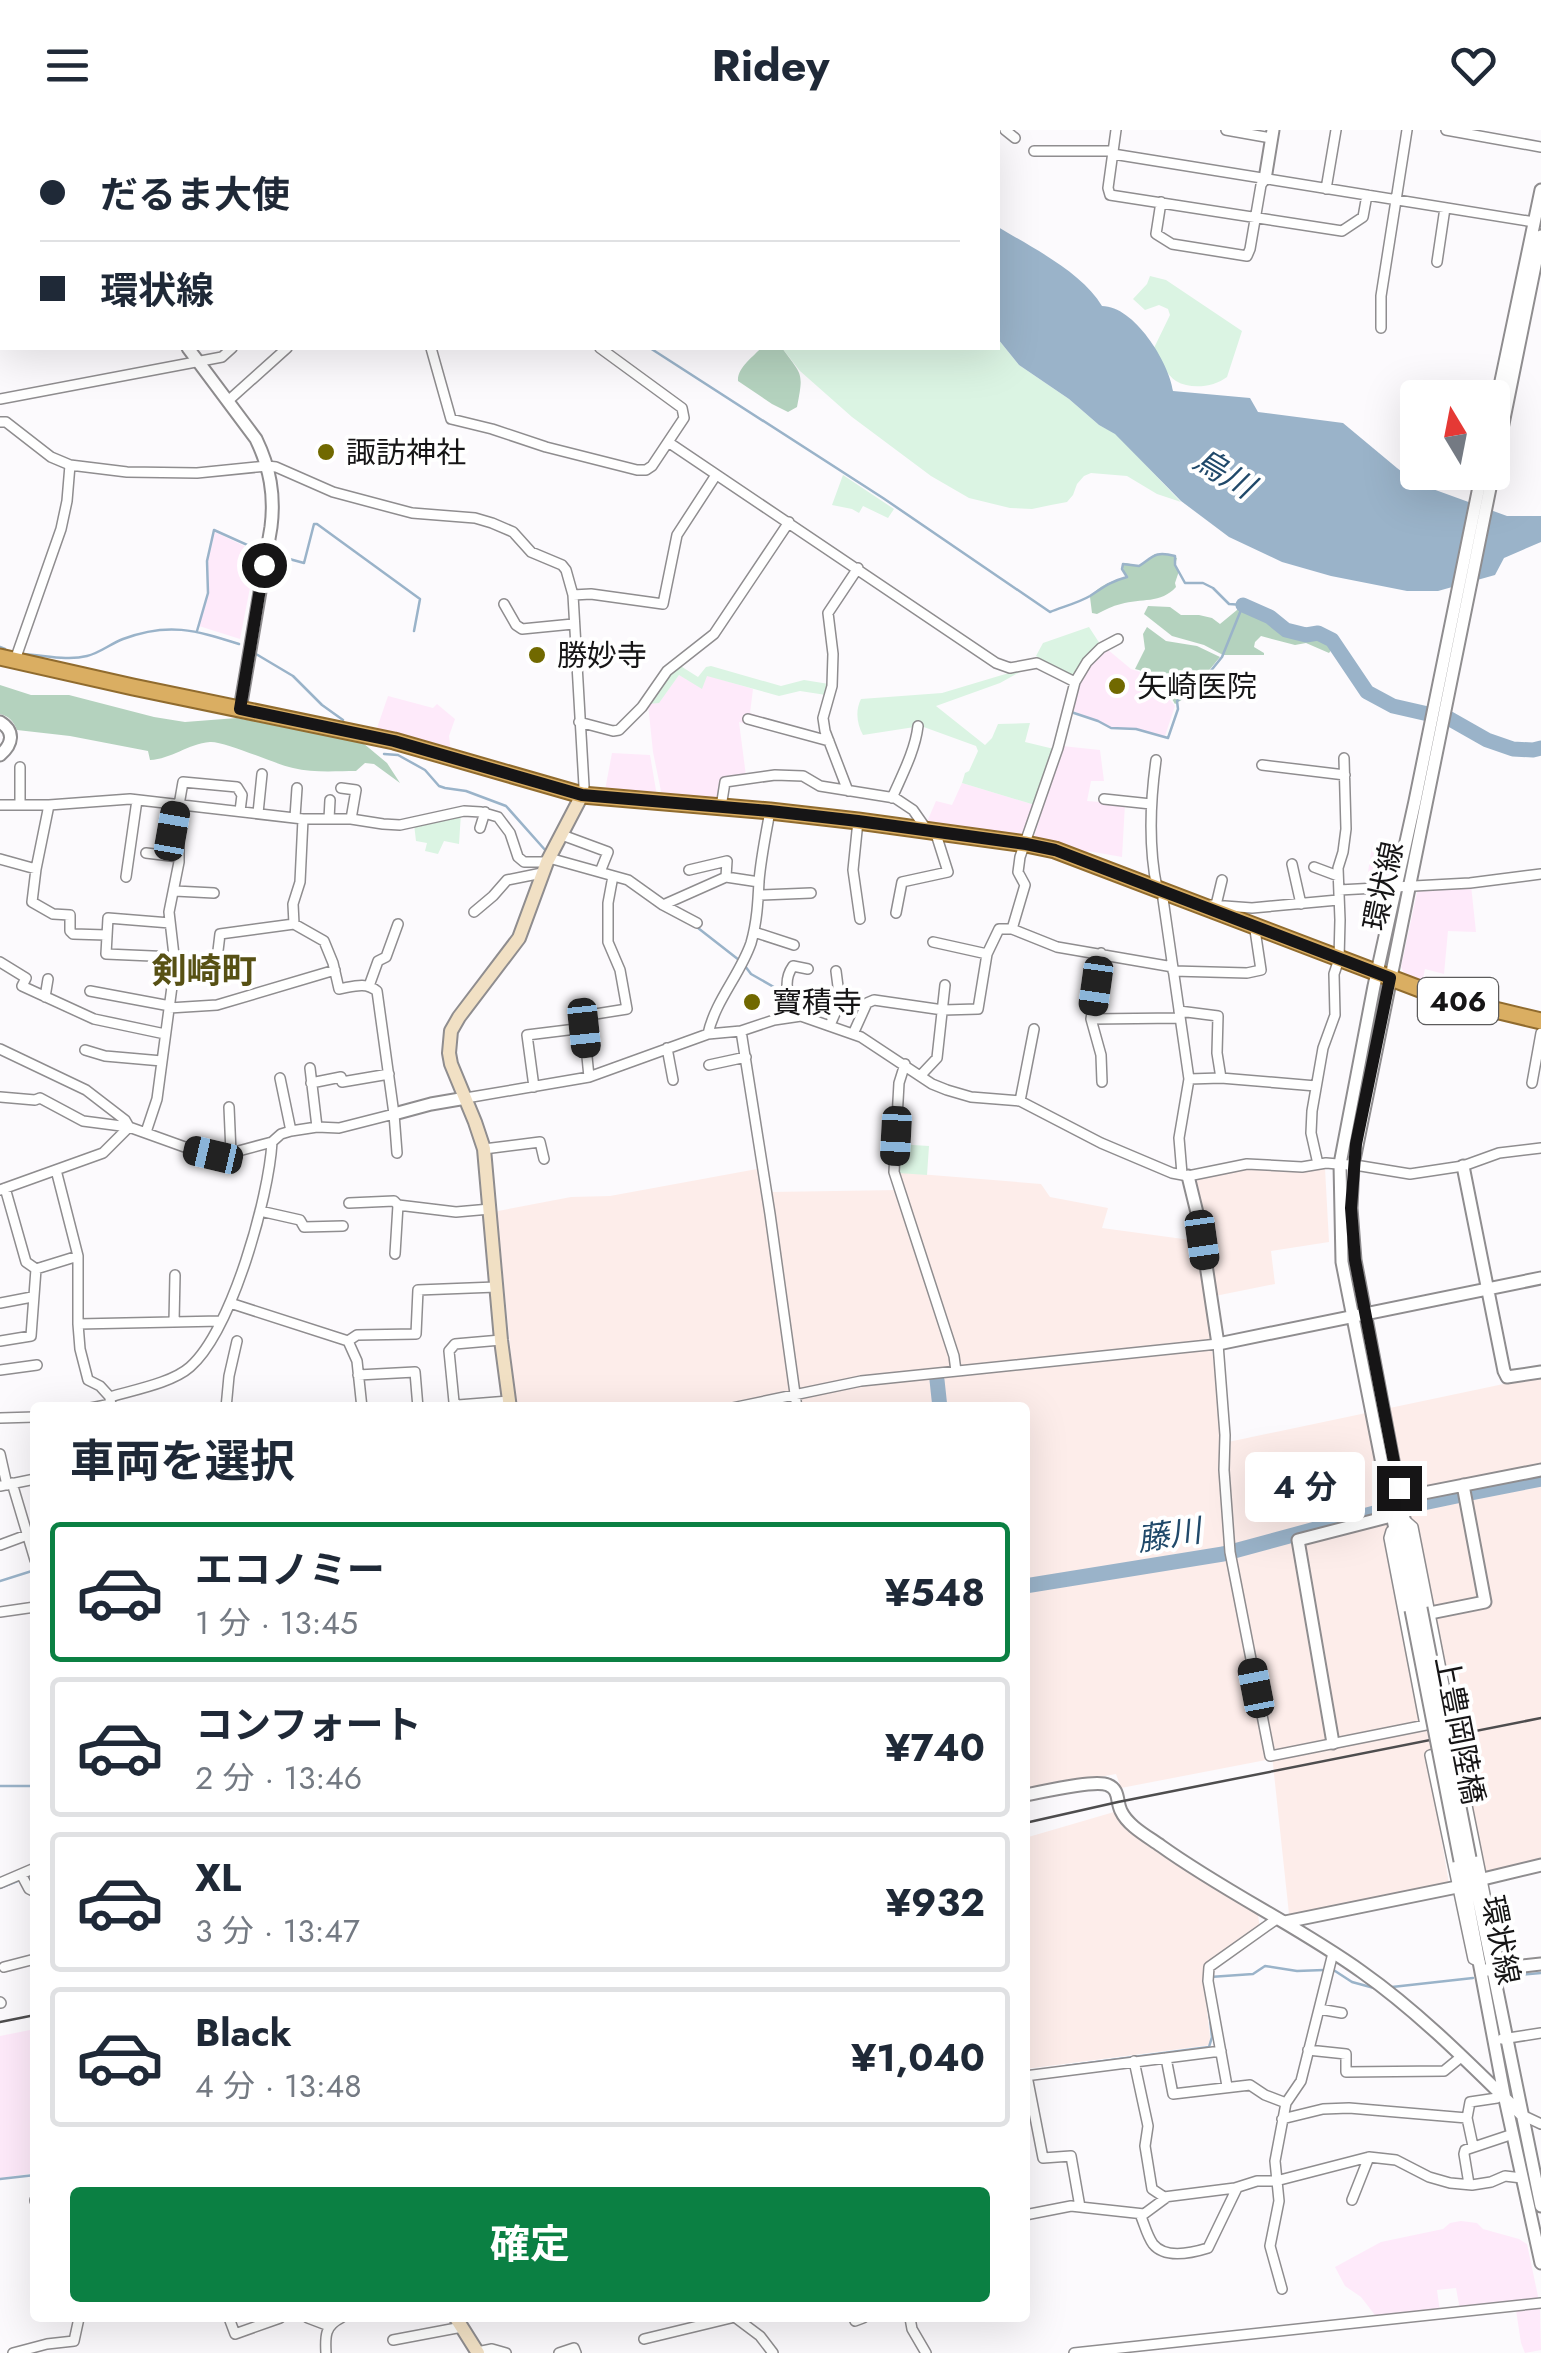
<!DOCTYPE html>
<html lang="ja">
<meta charset="utf-8">
<style>
body{margin:0;font-family:Jost,"Noto Sans JP",sans-serif;background:#f2f2f3;color:#1f2937;height:100vh;display:flex;flex-direction:column;font-size:38px;white-space:nowrap}
*{box-sizing:border-box;margin:0}
p{font-size:32px;color:#747a83}
.icon{flex:none;width:55px;height:55px;fill:none;stroke:currentColor;stroke-width:2;stroke-linecap:round;stroke-linejoin:round}
.map{position:relative;flex:1;overflow:hidden}
.details{position:absolute;left:30px;top:1272px;width:1000px;height:920px;display:flex;flex-direction:column;background:#fff;border-radius:10px;box-shadow:0 10px 40px #0002}
.details>*{flex:none}
.hud{position:absolute;left:0px;top:0px;width:1000px;height:220px;box-shadow:0 10px 40px #0002;display:grid;align-content:center;height:220px;padding:0 40px;background:#fff}
.needle{width:65px;rotate:350deg}
.buttons{position:absolute;left:1400px;top:250px;display:grid;gap:20px}
.buttons a{display:grid;place-items:center;width:110px;height:110px;border-radius:10px;background:#fff;box-shadow:0 10px 40px #0002;font-size:50px}
.end{position:absolute;width:45px;height:45px;margin:-22px;border:12px solid #161516;background:#fff;box-shadow:0 0 0 5px #fff}
.from{border-radius:50%}
.bubble{position:absolute;height:70px;border-radius:10px;background:#fff;box-shadow:0 10px 40px #0002;font-size:32px;font-weight:700;line-height:70px;text-align:center}
.car{position:absolute;width:30px;height:60px;margin:-30px -15px;border-radius:12px;box-shadow:0 0 8px 2px #0007;background:linear-gradient(#222 24%,#8ab4d8 0 40%,#222 0 76%,#8ab4d8 0 86%,#222 0)}
.hud b{display:flex;align-items:center;gap:35px;height:95px;font-size:38px}
.hud b+b{border-top:2px solid #e0e1e3}
.hud i{width:25px;height:25px;background:#1f2937}
ul{padding:0;list-style:none}
li{display:flex;align-items:center;gap:30px;height:140px;margin:0 20px 15px;padding:0 20px;border:5px solid #e0e1e3;border-radius:10px}
li div{flex:1}
li b{display:block;font-size:38px}
li em{font-style:normal;font-weight:700}
li.active{border-color:#0b8043}
li>.icon{width:90px;height:90px;stroke-width:1.5}
h2{padding:0 40px;font-size:45px;line-height:120px}
.button{display:flex;gap:20px;margin-top:auto;padding:20px 40px}
.button a{flex:1;height:115px;border-radius:10px;background:#0b8043;color:#fff;font-size:40px;font-weight:700;line-height:115px;text-align:center}
header{display:flex;justify-content:space-between;align-items:center;height:130px;padding:0 40px;background:#fff;font-size:45px;font-weight:700}
.map>svg:first-child{display:block}
.commercial{fill:#feeafa}
.industrial{fill:#fdedea}
.green{fill:#dbf4e3}
.forest{fill:#b4d2be}
.water{fill:#9ab3c9}
.lines{fill:none;stroke-linecap:round;stroke-linejoin:round}
.stream{stroke:#9ab3c9;stroke-width:2.5}
.river{stroke:#9ab3c9;stroke-width:15}
.minor-casing{stroke:#8f8d8f;stroke-width:12}
.tertiary-casing{stroke:#8f8d8f;stroke-width:15}
.secondary-casing{stroke:#8f8d8f;stroke-width:16}
.trunk-casing{stroke:#906b2e;stroke-width:19}
.minor{stroke:#fff;stroke-width:9}
.tertiary{stroke:#fff;stroke-width:11}
.secondary{stroke:#f1e0c4;stroke-width:12}
.trunk{stroke:#daae62;stroke-width:15}
.rail{stroke:#4e4d4e;stroke-width:2.5}
.tertiary-bridge-casing{stroke:#8f8d8f;stroke-width:15;stroke-linecap:butt}
.tertiary-bridge{stroke:#fff;stroke-width:11}
.route{stroke:#161516;stroke-width:12}
.poi-dot{fill:#716900;stroke:#fff;stroke-width:4}
.labels{text-anchor:middle;dominant-baseline:central;stroke-width:8;stroke-linejoin:round;paint-order:stroke}
.shield{fill:#fff;stroke:#5c5b5c;stroke-width:2.5}
.shield-label{font-size:28px;font-weight:bold;fill:#161516}
.poi-label{font-size:30px;fill:#161516;stroke:#fff;text-anchor:start}
.street-label{font-size:30px;fill:#161516;stroke:#fff}
.water-label{font-size:32px;font-style:italic;fill:#20496a;stroke:#fff}
.quarter-label{font-size:35px;font-weight:bold;fill:#575114;stroke:#fff}
</style>
<header><svg class="icon" aria-label="menu" viewBox="0 0 24 24"><path d="M4 6h16M4 12h16M4 18h16"/></svg>Ridey<svg class="icon" aria-label="heart" viewBox="0 0 24 24"><path d="M12 20l-8-8c-3-5 5-10 8-4 3-6 11-1 8 4z"/></svg></header>
<div class="map">
<svg width="1541" height="2223" viewBox="0 0 1541 2223">
<rect width="100%" height="100%" fill="#fcfafd"/>
<path class="commercial" d="M215,402L257,422L240,509L199,496L209,464L208,431Z
M1107,519L1131,539L1150,545L1175,576L1165,606L1137,600L1112,598L1071,580L1077,554L1090,535Z
M679,545L702,558L706,545L753,559L750,583L770,589L767,600L739,592L746,646L723,651L719,668L716,670L662,666L653,622L648,574L659,572Z
M388,566L433,578L437,574L455,589L449,606L451,622L376,601Z
M1062,616L1100,620L1104,651H1091L1087,671L1125,674L1122,727L1088,721L1086,726L1038,712L1034,707Z
M612,623L650,625L657,666L605,660Z
M962,653L1035,675L1024,709L926,694L936,671L952,675Z
M1372,716L1395,719L1387,754L1366,755Z
M1471,755L1476,802L1448,801L1444,844L1425,839L1422,853L1407,848L1401,837L1418,758Z
M35,1899V2043L0,2048V1906Z
M1461,2091L1477,2093L1483,2099L1519,2109L1527,2114L1539,2171L1460,2180L1456,2158L1437,2160L1440,2182L1378,2189L1361,2167L1345,2156L1335,2137L1381,2112L1443,2099L1450,2093Z
M1540,2178L1541,2220L1525,2223L1521,2213L1516,2180Z"/>
<path class="industrial" d="M1250,1037L1304,1040L1320,1037L1325,1038L1329,1112L1271,1121L1275,1154L1215,1166L1195,1054L1198,1049Z
M757,1039L771,1062L899,1060L894,1042L1041,1054L1050,1067L1108,1078L1102,1098L1198,1111L1223,1305L1225,1419L1266,1630L1121,1658L1116,1644L1025,1660V1278L516,1277L497,1083L498,1081L571,1067L610,1066Z
M1541,1246V1731L1485,1745L1460,1617L1427,1622L1449,1754L1289,1784L1272,1625L1234,1417L1228,1312Z
M1114,1682L1122,1693L1257,1780L1260,1797L1208,1833L1203,1846L1211,1915L1025,1939V1708Z"/>
<path class="green" d="M1150,146L1166,150L1242,201L1227,247C1214,257 1191,260 1176,251C1168,246 1160,232 1154,224L1153,220L1170,185L1168,179L1159,175L1145,180L1133,169L1147,154Z
M998,209L1019,235L1069,269L1099,295L1115,303L1181,372L1157,364L1127,346L1091,343L1084,346L1077,354L1073,365L1067,372L1051,375L1032,379L1010,378L969,368L931,346L852,287L800,241L782,218H998Z
M843,345L894,379L888,388L863,376L859,383L852,379L832,375Z
M1089,497L1100,514L1075,549L1036,526L1043,513Z
M679,535L698,547L706,537L711,536L781,556L804,550L829,554L826,565L800,561L779,566L707,546L702,559L679,545L659,573L648,574Z
M1029,537L1000,553L936,576L985,615L992,608L998,594L1030,593L1025,612L1054,619L1035,675L962,653L965,643L969,641L978,621L976,616L921,596L863,605C857,594 855,581 861,569L942,563Z
M461,683L459,714L444,711L438,724L425,721L427,713L416,711L414,694Z
M897,1014L929,1016L927,1045L898,1043Z"/>
<path class="forest" d="M761,218H782C802,246 804,241 797,277L788,282L772,274L738,251C737,238 753,227 761,218Z
M1155,424L1170,425L1177,428L1175,435L1179,441L1175,453L1176,457C1161,474 1141,468 1121,474C1112,476 1105,480 1097,484L1092,483L1090,467C1099,455 1112,451 1126,447L1122,435L1126,433L1139,436Z
M1243,475C1252,480 1263,483 1272,489C1282,496 1287,501 1300,504C1316,507 1322,500 1335,515L1329,523L1306,513L1295,515L1261,506L1255,512L1254,517L1264,523V525H1223L1204,515L1172,506L1144,484L1148,476L1170,477L1181,485H1199L1212,488L1220,494Z
M1147,497L1166,511L1197,516L1220,527L1188,566L1175,574C1165,556 1156,544 1135,539L1145,519L1143,504Z
M0,555L31,565H69L154,587L185,592L237,588L363,613L387,633L400,653L374,634L365,633L356,641C336,641 313,643 293,638C274,634 225,611 210,612C188,614 171,629 150,630L148,621L70,606L17,600C14,592 9,586 0,584Z"/>
<path class="water" d="M998,97C1031,117 1082,142 1102,176C1134,176 1169,232 1173,261L1250,268L1258,282L1343,293L1397,338L1414,351L1430,358L1507,386H1541V412L1504,428L1495,445L1438,461H1407L1331,446L1282,432L1229,407L1181,371L1115,304L1099,295L1069,269L1019,235L998,209Z"/>
<g class="lines">
<path class="stream" d="M650,218L883,368L1050,482C1062,477 1078,473 1090,466C1104,457 1109,452 1127,447L1122,439L1123,434L1139,436C1154,426 1155,421 1175,426V435L1185,453H1203L1213,458L1229,474L1243,475L1222,527L1201,553L1177,571L1178,579L1168,608L1136,599L1111,598L1098,591L1071,582
M271,424L304,433L314,394H317L420,469L414,501
M197,501L208,463L207,431L214,400L263,422
M0,517L5,519
M23,524C44,525 67,531 87,526C100,523 110,514 123,509C168,492 195,500 239,514
M256,524L293,546L322,575L343,590
M384,624L398,625L425,640L439,656L445,658L466,661L506,676L546,721
M698,798L739,830
M745,836L751,844L779,860L784,883
M0,1451L35,1440
M0,1656H35
M0,1758L35,1744
M1332,1839L1352,1852L1374,1858
M1505,1846L1541,1843
M1210,1847L1253,1844L1265,1836L1297,1841L1324,1840
M1392,1857L1473,1848
M1066,1936L1209,1917L1212,1907L1209,1880
M0,2049L35,2045"/>
<path class="river" d="M1243,475L1270,487L1286,500L1306,505L1318,503L1332,510L1367,562L1393,576L1450,589L1487,610L1513,619L1533,620L1541,618
M937,1250L940,1278
M1471,1363L1541,1349
M1414,1375L1457,1366
M1025,1456L1223,1424L1378,1382"/>
<g class="minor-casing">
<path id="minor" d="M207,0L211,2
M318,0L321,2
M1005,0L1015,8
M1116,0L1108,58L1110,65L1342,101L1363,87L1367,65
M1226,0L1271,8
M1446,0L1541,17
M75,2L77,0
M1034,21H1113
M1113,24L1534,92
M1326,59L1336,0
M0,66H2
M1161,72L1156,104L1172,114L1247,126L1250,119L1261,55L1265,49
M1437,132L1445,78
M1381,198V166L1407,0
M431,218L451,289L492,299L546,317L637,340H646L652,336L684,288L682,278L600,218
M0,269L222,227L232,218
M229,270L287,218
M0,292H6L51,327L70,335L127,342L197,343L267,336L276,337L333,362L412,383L475,388L492,393L513,402L531,422L562,435L566,440L573,465L584,656L582,665
M668,312L996,533L1010,538L1037,533L1075,552
M573,465L591,464L663,474L677,405L716,345
M504,474L516,495L522,499L573,494
M15,530L61,399L67,371L70,335
M748,589L829,611
M579,592L613,601L619,600L642,577L667,541L714,504L789,392
M1156,630C1150,673 1148,715 1157,758
M1262,635L1345,645
M20,637V675
M341,658L356,660L351,689
M848,661L825,601L823,588L832,556L833,524L828,483L858,438
M892,668C902,645 915,621 918,596
M1104,669L1151,674
M0,675H49L130,669L303,689H351L383,694L400,695L464,681L481,682L498,687L510,703L518,727L524,732H547
M49,675L36,739L32,772L53,784L70,785V801L73,804L106,805
M179,675L183,652L237,657L242,665L240,681
M721,677L725,652L775,645L803,646L820,656L895,668L913,680L927,700
M258,683L262,644
M295,687L297,658
M329,689L330,670
M858,691L853,740L860,789
M480,698L485,682
M562,705L608,722L600,742
M146,723L179,727
M549,728L628,750L663,775L697,793
M0,729L36,739
M1292,734L1301,774
M1314,737L1338,746
M689,740L727,731L726,747
M126,747L137,670
M1339,760L1470,753L1541,744
M175,761L214,763
M1166,762L1163,769L1189,949L1179,1008L1182,1044
M759,765L811,763
M663,775L726,747L759,752
M1211,775L1252,778L1338,770
M1216,775L1222,750
M474,782L493,766L507,750L542,743
M896,783L902,752L948,742L935,701
M170,793L108,788L106,824L175,827
M294,794L293,774L300,752L303,689
M1012,799L1025,755L1018,742L1020,727L1058,618L1075,552L1087,532L1101,518L1118,509
M754,802L794,815
M933,812L987,824
M1101,823L1091,889L1101,925L1102,952
M0,832L26,848L22,856L94,889L165,904
M175,834L217,829L220,804L294,794L324,811L333,833L339,859C352,857 365,851 377,861L394,984L397,1023
M1173,841L1247,843L1261,840L1255,800L1256,796
M369,856L378,831L386,827L398,794
M90,861L170,876
M45,867L48,849
M169,878L217,875L335,840
M1179,881L1218,886L1217,923L1221,948
M796,886C790,868 781,853 793,836L808,839
M1091,889L1180,888
M830,895L840,872L836,841
M741,901L770,1084L797,1278
M708,904C715,871 740,845 751,813C757,792 758,772 759,751C761,727 766,704 770,681
M853,904L867,873L874,870L943,880L978,879L987,824L999,799H1012L1057,817L1173,837
M667,918L673,950
M0,919L86,960L125,990L129,997L193,1020L213,1025L231,1023L272,1012L281,1004L291,1001L317,997L339,998L394,984
M85,920L105,926L162,931
M905,934L899,953L894,1042L954,1226L956,1241
M709,935L746,927
M310,938L317,997
M921,945L937,928L945,855
M589,947L583,886L627,879L620,840L608,812V773L613,746
M280,948L291,1001
M1189,949L1221,948L1316,956
M311,953L341,947L342,952L389,944
M1532,953L1541,903
M534,957L527,905L584,898
M0,967L35,970L40,968L83,991L129,997
M466,968L589,947L708,904L741,901L774,890L801,886L861,907L932,954L947,960L971,967L1020,971L1101,1013L1172,1043L1188,1046L1247,1034L1302,1037L1326,1033L1361,1036L1410,1044L1463,1036L1499,1023L1541,1018
M1020,971L1034,899
M229,977L231,1023
M146,1002L157,969L175,834L169,782L179,732V708L172,701L176,675
M484,1019L540,1012L544,1029
M1318,1034L1311,1003L1312,981L1323,918L1335,885L1334,844L1339,829L1340,790L1338,738L1343,722L1346,699L1344,628
M56,1040L78,1126V1194L80,1219L88,1250L100,1256L110,1267
M5,1058L26,1132L36,1139L78,1126
M0,1060L103,1023L129,997
M349,1073L394,1071L398,1075
M260,1081L300,1090L304,1097L343,1096
M395,1124L398,1075L456,1082L490,1079
M0,1173L32,1167
M230,1173L348,1211L357,1231L362,1278
M174,1192L175,1145
M78,1194L221,1191
M501,1210L455,1214L449,1221L454,1272L458,1275L509,1271
M0,1211L31,1206L36,1139
M348,1211L357,1205L416,1204L418,1160L496,1157
M0,1240L37,1235
M358,1245L415,1242L418,1278
M91,1278L111,1274
M111,1278L110,1267C133,1260 172,1253 190,1237C232,1200 269,1067 272,1012
M226,1278L229,1246L237,1211
M732,1278L861,1251L1218,1214L1225,1305L1224,1340L1230,1422L1270,1626L1451,1590L1413,1397L1405,1390
M0,1288L35,1287
M0,1324L7,1355
M12,1353L35,1430
M0,1356L35,1349
M1395,1398L1391,1401L1389,1408L1425,1595
M0,1415L27,1405
M0,1482L35,1477
M21,1744L29,1759L35,1762
M0,1753L35,1738
M1480,1832L1473,1829L1430,1625L1456,1621L1497,1824L1491,1827
M4,1837L35,1829
M0,1872L1,1873
M1319,1879L1333,1823
M1502,1909L1541,1903
M1308,1920L1346,1924V1942L1444,1941L1461,1927
M1166,1928L1173,1964L1250,1955L1265,1965L1286,1973
M1134,1931L1148,1996L1145,2016L1152,2059L1164,2067L1235,2058L1257,2051H1276L1369,2027L1396,2030L1429,2047L1450,2053L1472,2055L1491,2052L1505,2046L1522,2048
M1025,1946L1221,1921
M1027,1946L1043,2028L1071,2026L1080,2077
M1227,1956L1208,1851L1209,1837L1278,1788
M1522,1985L1541,1994
M1282,1989L1323,1979L1349,1978L1467,1988
M1473,2016L1467,1988L1470,1972L1497,1968L1498,1962
M1469,2054L1464,2024L1465,2020L1513,2004
M35,2070V2071
M1352,2070L1369,2027
M1140,2084C1144,2093 1147,2106 1153,2114C1165,2129 1192,2123 1208,2118L1237,2058
M1025,2085L1071,2076L1144,2084L1167,2067
M1282,2159L1270,2116L1279,2071L1275,2031L1286,1973L1301,1951L1319,1879L1342,1883
M229,2188L235,2204L280,2188
M308,2188L329,2196
M736,2188L760,2206L773,2223
M910,2188L912,2199L926,2223
M855,2191L863,2188
M644,2209L731,2188
M393,2210L462,2197
M477,2222L492,2219L506,2223
M13,2223L47,2214L74,2211L79,2188
M326,2223C325,2206 325,2196 341,2188
M559,2223L574,2218L576,2223
M1074,2223L1541,2173"/>
</g>
<g class="tertiary-casing">
<path id="tertiary" d="M0,4L2,6
M1265,49L1273,0
M188,218L256,309C270,338 275,365 271,397L240,579
M1492,294L1541,60
M0,592C15,601 13,614 0,625
M394,984L431,974L466,968
M1463,1036L1504,1241L1507,1247L1541,1242
M1188,1046L1200,1095L1218,1214L1541,1148
M1393,1369L1541,1340
M1421,1478L1355,1130L1351,1078L1353,1035L1541,106
M1411,1480L1342,1132L1340,1034L1374,856L1415,671L1482,342
M1430,1483L1485,1472L1463,1355
M1333,1613L1298,1410L1399,1384
M1025,1665C1042,1662 1095,1649 1108,1655C1120,1660 1116,1671 1121,1681C1128,1696 1147,1706 1161,1716C1225,1762 1298,1796 1362,1842C1420,1883 1472,1936 1522,1985
M1470,1728L1541,2076
M1460,1731L1505,1969L1541,2133
M1483,1749L1541,1735
M1285,1792L1457,1757
M1486,1840L1541,1834"/>
</g>
<g class="secondary-casing">
<path id="secondary" d="M510,1278L501,1210L484,1019L475,992L451,934L449,923L451,901L459,887L519,808L547,732L582,665
M456,2188L478,2223"/>
</g>
<g class="trunk-casing">
<path id="trunk" d="M0,527L133,557L394,611L582,665L770,681L858,691L1026,714L1055,720L1441,867L1541,891"/>
</g>
<use href="#minor" class="minor"/>
<use href="#tertiary" class="tertiary"/>
<use href="#secondary" class="secondary"/>
<use href="#trunk" class="trunk"/>
<path class="rail" d="M1025,1693L1118,1672L1541,1588
M0,1892L35,1885"/>
<g class="tertiary-bridge-casing">
<path id="tertiary-bridge" d="M1421,1478L1470,1728
M1411,1480L1460,1731"/>
</g>
<use href="#tertiary-bridge" class="tertiary-bridge"/>
</g>
<g class="lines">
<path class="route" d="M264,435L240,579L394,611L582,665L770,681L858,691L1026,714L1055,720L1390,848L1356,1014L1351,1078L1355,1130L1399,1358"/>
</g>
<g class="poi-dot">
<circle cx="326" cy="322" r="10"/>
<circle cx="537" cy="525" r="10"/>
<circle cx="1117" cy="556" r="10"/>
<circle cx="752" cy="872" r="10"/>
</g>
<g class="labels">
<rect class="shield" x="1418" y="848" width="80" height="46" rx="8"/>
<g class="shield-label">
<text x="1458" y="871">406</text>
</g>
<g class="poi-label">
<text x="346" y="322">諏訪神社</text>
<text x="557" y="525">勝妙寺</text>
<text x="1137" y="556">矢崎医院</text>
<text x="772" y="872">寶積寺</text>
</g>
<g class="street-label">
<text transform="translate(1383 756) rotate(-78)">環状線</text>
<text transform="translate(1460 1600) rotate(79)">上豊岡陸橋</text>
<text transform="translate(1501 1810) rotate(79)">環状線</text>
</g>
<g class="water-label">
<text transform="translate(1224 343) rotate(31)">烏川</text>
<text transform="translate(1169 1405) rotate(-9)">藤川</text>
</g>
<g class="quarter-label">
<text x="204" y="841">剣崎町</text>
</g>
</g>
</svg>
<div class="buttons">
<a><svg class="needle" viewBox="-14 -14 28 28"><path d="M0-13l5 13h-10z" fill="#e53935"/><path d="M0 13l5-13h-10z" fill="#747a83"/></svg></a>
</div>
<i class="end from" style="left:264px;top:435px"></i>
<i class="end" style="left:1399px;top:1358px"></i>
<div class="bubble" style="left:1245px;top:1322px;width:120px">4 分</div>
<i class="car" style="left:172px;top:701px;rotate:10deg"></i>
<i class="car" style="left:1096px;top:856px;rotate:188deg"></i>
<i class="car" style="left:584px;top:898px;rotate:174deg"></i>
<i class="car" style="left:896px;top:1006px;rotate:183deg"></i>
<i class="car" style="left:213px;top:1025px;rotate:283deg"></i>
<i class="car" style="left:1202px;top:1110px;rotate:172deg"></i>
<i class="car" style="left:1256px;top:1558px;rotate:349deg"></i>
<div class="hud">
<b><i class="from"></i>だるま大使</b>
<b><i></i>環状線</b>
</div>
<section class="details">
<h2>車両を選択</h2>
<ul>
<li class="active"><svg class="icon" aria-label="car" viewBox="0 0 24 24"><path d="M5 17H2v-5l4-1 3-4h7l3 4 3 1v5h-3M9 17h6M6 11h13"/><circle cx="7" cy="17" r="2"/><circle cx="17" cy="17" r="2"/></svg><div><b>エコノミー</b><p>1 分 · 13:45</p></div><em>¥548</em></li>
<li><svg class="icon" aria-label="car" viewBox="0 0 24 24"><path d="M5 17H2v-5l4-1 3-4h7l3 4 3 1v5h-3M9 17h6M6 11h13"/><circle cx="7" cy="17" r="2"/><circle cx="17" cy="17" r="2"/></svg><div><b>コンフォート</b><p>2 分 · 13:46</p></div><em>¥740</em></li>
<li><svg class="icon" aria-label="car" viewBox="0 0 24 24"><path d="M5 17H2v-5l4-1 3-4h7l3 4 3 1v5h-3M9 17h6M6 11h13"/><circle cx="7" cy="17" r="2"/><circle cx="17" cy="17" r="2"/></svg><div><b>XL</b><p>3 分 · 13:47</p></div><em>¥932</em></li>
<li><svg class="icon" aria-label="car" viewBox="0 0 24 24"><path d="M5 17H2v-5l4-1 3-4h7l3 4 3 1v5h-3M9 17h6M6 11h13"/><circle cx="7" cy="17" r="2"/><circle cx="17" cy="17" r="2"/></svg><div><b>Black</b><p>4 分 · 13:48</p></div><em>¥1,040</em></li>
</ul>
<div class="button"><a>確定</a></div>
</section>
</div>
